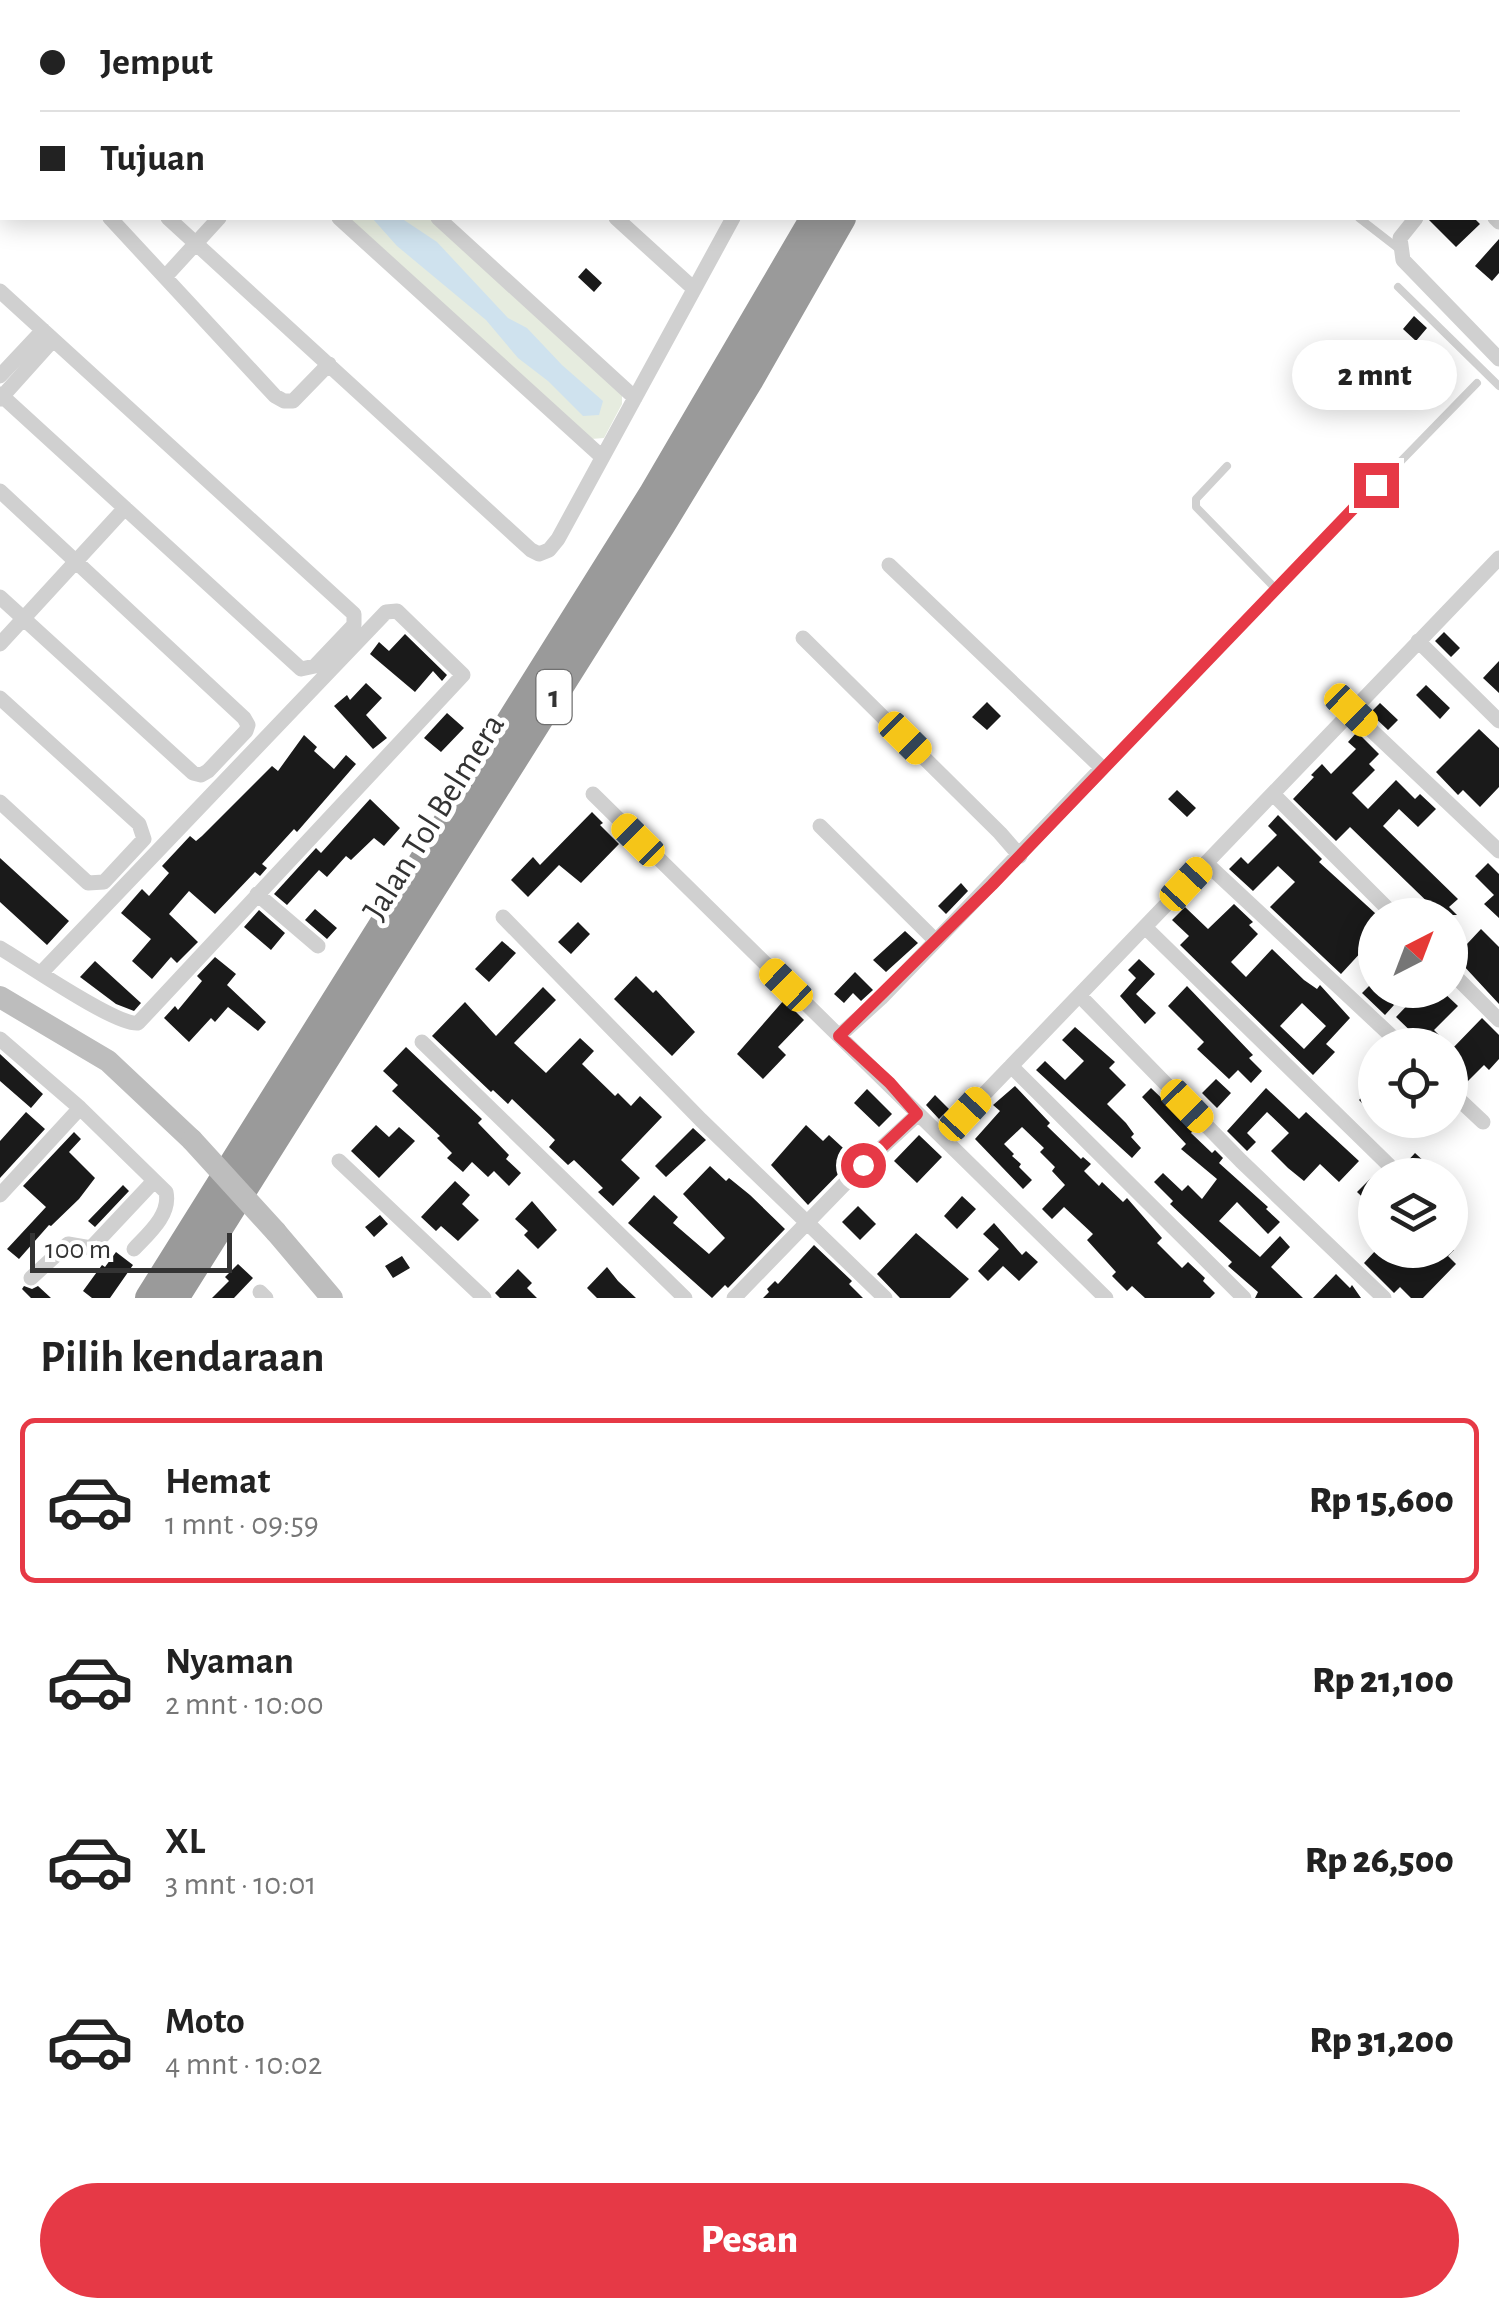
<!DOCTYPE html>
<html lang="id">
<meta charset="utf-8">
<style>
body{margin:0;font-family:"Alegreya Sans",sans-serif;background:#f2f2f2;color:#222;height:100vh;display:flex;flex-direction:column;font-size:38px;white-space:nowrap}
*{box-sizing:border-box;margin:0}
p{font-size:32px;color:#767676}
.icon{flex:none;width:55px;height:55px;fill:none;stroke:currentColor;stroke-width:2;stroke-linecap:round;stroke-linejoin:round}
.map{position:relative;height:1298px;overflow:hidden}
.side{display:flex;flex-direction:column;background:#fff;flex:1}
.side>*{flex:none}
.top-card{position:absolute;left:0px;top:0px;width:1500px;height:220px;box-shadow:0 5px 25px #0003;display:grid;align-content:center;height:220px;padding:0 40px;background:#fff}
.needle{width:65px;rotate:42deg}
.tools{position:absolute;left:1358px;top:898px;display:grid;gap:20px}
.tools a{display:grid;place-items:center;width:110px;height:110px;border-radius:50%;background:#fff;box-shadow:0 5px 25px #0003;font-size:50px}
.scale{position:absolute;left:30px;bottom:25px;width:202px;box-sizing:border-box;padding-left:10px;border:5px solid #333;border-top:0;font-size:28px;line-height:35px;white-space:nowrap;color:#333;-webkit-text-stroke:8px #fff;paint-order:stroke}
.end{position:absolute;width:45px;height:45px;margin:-22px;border:12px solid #e63946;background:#fff;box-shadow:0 0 0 5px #fff}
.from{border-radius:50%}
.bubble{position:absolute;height:70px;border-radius:35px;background:#fff;box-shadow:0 5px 25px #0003;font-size:32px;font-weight:800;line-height:70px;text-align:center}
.car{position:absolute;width:30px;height:60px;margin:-30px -15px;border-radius:12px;box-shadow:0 0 8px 2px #0007;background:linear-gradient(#f5c518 24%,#345 0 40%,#f5c518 0 76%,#345 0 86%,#f5c518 0)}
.top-card b{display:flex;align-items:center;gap:35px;height:95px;font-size:38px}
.top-card b+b{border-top:2px solid #e0e0e0}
.top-card i{width:25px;height:25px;background:#222}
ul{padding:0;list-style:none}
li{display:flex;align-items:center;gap:30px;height:165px;margin:0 20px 15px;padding:0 20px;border:5px solid transparent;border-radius:15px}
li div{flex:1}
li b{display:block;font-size:38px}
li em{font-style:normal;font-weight:800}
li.active{border-color:#e63946}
li>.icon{width:90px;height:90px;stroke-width:1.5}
h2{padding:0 40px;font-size:45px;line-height:120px}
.action{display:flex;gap:20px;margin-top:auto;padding:20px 40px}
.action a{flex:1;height:115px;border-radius:60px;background:#e63946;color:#fff;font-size:40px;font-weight:800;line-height:115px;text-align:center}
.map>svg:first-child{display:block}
.green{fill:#e6ecdf}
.water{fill:#cfe2ee}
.building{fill:#1a1a1a;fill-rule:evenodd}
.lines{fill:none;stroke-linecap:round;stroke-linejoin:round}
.lane{stroke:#d0d0d0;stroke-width:8}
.street{stroke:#d0d0d0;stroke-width:15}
.secondary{stroke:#bdbdbd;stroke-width:22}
.highway{stroke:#9a9a9a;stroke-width:28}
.secondary-bridge{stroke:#bdbdbd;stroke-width:22}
.route{stroke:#e63946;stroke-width:12}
.labels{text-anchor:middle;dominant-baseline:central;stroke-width:10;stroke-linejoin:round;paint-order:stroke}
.shield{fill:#fff;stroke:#707070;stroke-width:2.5}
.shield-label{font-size:32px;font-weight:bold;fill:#333}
.street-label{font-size:35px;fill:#333;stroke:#fff}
</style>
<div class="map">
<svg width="1499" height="1298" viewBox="0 0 1499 1298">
<rect width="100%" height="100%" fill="#fff"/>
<path class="green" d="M348,218H429L622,394V404L604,438L591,439Z"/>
<path class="water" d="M372,218H401L437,242L508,318L527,328L562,365L603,401L599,415L583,416L548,381L518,358L486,320L397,246Z"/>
<path class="building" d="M1427,218H1474L1480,224L1456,247Z
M1499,239V273L1492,281L1475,266Z
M586,268L602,283L594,292L578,277Z
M1414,316L1427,328L1416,341L1403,329Z
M1444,632L1460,648L1451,657L1435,641Z
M405,634L447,675L442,681L433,671L415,692L370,654L379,642L389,651Z
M1499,661V693L1483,678Z
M366,683L382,698L366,715L387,738L373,749L334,706L347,695L350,700Z
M1426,685L1450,708L1440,719L1416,695Z
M987,702L1001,716L987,730L972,717Z
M1380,703L1398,720L1388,730L1370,713Z
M447,713L464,728L441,752L424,738Z
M1479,729L1499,748V787L1480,807L1463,790L1458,795L1436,772Z
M1357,732L1379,754L1369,764L1375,770L1352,793L1368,809L1396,780L1415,799L1420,794L1436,809L1418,827L1399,809L1383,826L1458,899L1449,907L1457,915H1441L1350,827L1336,841L1293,799L1314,777L1311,775L1322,764L1331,774L1356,749L1348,742Z
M304,735L317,747L314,751L334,769L346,755L356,764L297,832L294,829L262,864L267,868L260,876L255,872L215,914L189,891L169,914L198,942L177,963L171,957L152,979L132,961L151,939L121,913L142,889L149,896L169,873L162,866L190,836L196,841L202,836L272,766L278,771Z
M1177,790L1196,808L1187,817L1168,799Z
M370,799L400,828L384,846L374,838L351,860L346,856L327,877L319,870L287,905L274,894L316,848L321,853Z
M592,812L603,823L600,825L619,844L581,883L559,865L528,897L511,880L533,857L540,865Z
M1278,815L1322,859L1319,862L1375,913V937L1341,974L1270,907L1295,882L1278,866L1253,891L1229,869L1241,857L1248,864L1277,835L1268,826Z
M0,858L69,921L47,945L0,902Z
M1488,863L1499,874V918L1484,904L1494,895L1475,876Z
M961,883L968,891L946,914L938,906Z
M1234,904L1253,922L1249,925L1258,934L1231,962L1246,977L1272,949L1304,980L1317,989L1320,985L1350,1018L1326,1044L1335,1052L1313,1075L1180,945L1189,936L1172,920L1185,907L1208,929ZM1302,1003L1326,1026L1304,1049L1280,1026Z
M315,909L337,928L327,939L305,920Z
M259,910L285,933L271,950L244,927Z
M578,922L590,934L571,954L558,942Z
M1450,928L1467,944L1481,929L1499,947V1004L1450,951Z
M905,931L918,943L886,972L873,960Z
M502,941L516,953L489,982L475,969Z
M215,957L236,974L227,985L266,1022L258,1031L228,1007L215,1022L211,1018L189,1042L164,1018L175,1006L178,1010L202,981L197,976Z
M1139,959L1155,974L1136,994L1156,1013L1145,1024L1120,996L1136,978L1128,970Z
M95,961L141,1003L134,1011L116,1004L80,977Z
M855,972L873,990L861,1001L853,993L844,1003L834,994Z
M636,976L653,993L656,990L695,1032L672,1056L614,999Z
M1372,983L1375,990H1379L1394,1005L1385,1015L1362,993Z
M1187,986L1253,1055L1249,1058L1262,1071L1251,1083L1238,1070L1229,1079L1197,1049L1204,1042L1168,1006Z
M543,987L556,1000L514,1043L546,1073L580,1038L594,1051L582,1064L615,1096L618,1093L631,1106L640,1096L662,1117L621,1160L640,1178L613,1206L598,1192L603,1188L574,1160L568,1165L549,1147L555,1140L512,1099L508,1104L493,1090L491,1092L432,1036L465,1002L496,1036Z
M1422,990H1441L1458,1006L1434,1030L1449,1045H1425L1396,1017Z
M784,1000L804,1020L778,1047L786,1055L763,1079L737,1054Z
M1482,1018L1499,1035V1059L1489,1070L1484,1065L1462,1087L1450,1080V1074L1456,1068L1450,1063V1051Z
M1075,1027L1115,1062L1109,1068L1126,1085L1107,1104L1126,1123L1134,1134L1131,1137L1141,1148L1132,1158L1036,1070L1045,1061L1065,1080L1084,1061L1062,1040Z
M406,1047L482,1119L478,1123L509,1155L506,1159L521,1173L509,1186L494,1171L488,1177L472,1162L463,1172L447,1158L452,1153L437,1138L440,1136L392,1091L398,1085L383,1071Z
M0,1054L43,1094L31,1108L0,1081Z
M1216,1079L1231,1093L1217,1108L1202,1093Z
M1375,1083V1104L1369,1110L1359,1100Z
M1015,1086L1050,1123L1047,1126L1081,1159L1083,1157L1091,1164L1084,1171L1099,1186L1102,1182L1123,1202L1127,1198L1162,1238L1157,1243L1182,1268L1188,1262L1205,1278L1203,1281L1215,1293L1210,1298H1145L1132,1286L1127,1291L1112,1276L1116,1272L1087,1240L1093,1234L1064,1207L1052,1219L1042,1209L1065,1185L1052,1171L1055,1167L1040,1152L1044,1148L1022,1127L1004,1144L1014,1154L1012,1156L1021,1164L1019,1167L1032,1180L1023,1189L975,1139L1000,1111L993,1105Z
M1151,1088L1194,1129L1191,1133L1212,1153L1215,1150L1223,1158L1219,1163L1268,1207L1266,1209L1280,1222L1268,1234L1237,1202L1219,1221L1260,1257L1280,1236L1290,1247L1271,1267L1303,1298H1255L1258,1292L1228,1266L1232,1262L1170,1204L1173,1201L1154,1182L1163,1173L1182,1191L1188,1185L1202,1199L1217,1179L1181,1149L1186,1144L1142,1097Z
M1266,1088L1299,1119L1306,1112L1359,1161L1339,1182L1320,1164L1304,1181L1288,1168L1271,1151L1289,1133L1267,1112L1247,1133L1256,1142L1247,1151L1227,1131Z
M867,1089L892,1114L879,1127L854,1103Z
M935,1095L949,1109L939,1119L926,1105Z
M26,1112L45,1129L0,1178V1141Z
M1391,1120H1425L1409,1137Z
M376,1125L389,1137L399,1127L415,1141L379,1178L351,1151Z
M806,1125L823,1141L829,1135L854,1158L808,1205L771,1165Z
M693,1128L706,1140L666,1177L655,1166Z
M74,1132L81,1139L69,1152L95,1178L79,1199L51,1226L49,1225L19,1259L7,1249L46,1207L23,1186Z
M919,1135L942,1157L917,1183L894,1161Z
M1415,1153L1439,1175H1410L1404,1165Z
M710,1166L726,1181L729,1178L750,1195L785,1229L728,1288L725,1285L712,1298L628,1223L654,1195L678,1217L673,1223L709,1254L725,1238L683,1194Z
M1375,1174V1209L1357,1192Z
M455,1181L470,1195L462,1204L479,1220L458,1241L441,1226L436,1231L421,1217Z
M123,1185L129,1191L95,1227L88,1221Z
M1450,1188L1464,1201L1452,1214H1450Z
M962,1196L976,1209L957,1229L944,1216Z
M532,1201L557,1230L538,1249L524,1235L528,1231L515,1219Z
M858,1206L876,1224L860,1240L842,1222Z
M380,1215L388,1224L374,1237L365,1227Z
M994,1223L1022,1255L1026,1251L1038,1262L1019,1281L1003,1266L988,1281L978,1271L999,1249L983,1234Z
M916,1233L969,1279L950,1298H900L877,1274Z
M814,1245L852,1281L849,1284L863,1298H763L769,1292L767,1289L775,1281L778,1284Z
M1376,1250H1380L1394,1263L1407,1250H1454L1448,1256L1456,1264L1423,1298H1411L1400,1287L1394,1293L1364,1263Z
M116,1252L133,1265L110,1298H92L83,1291L102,1265L105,1267Z
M402,1256L410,1268L393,1278L385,1266Z
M238,1264L253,1278L234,1298H212L229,1281L225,1277Z
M607,1267L618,1281L636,1298H597L587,1288Z
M518,1269L532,1283L527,1288L537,1298H500L495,1293Z
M1336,1274L1350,1288L1352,1285L1361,1298H1313Z
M24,1286L32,1289L38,1286L51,1298H31L22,1289Z"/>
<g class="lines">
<path class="lane" d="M1359,218L1399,249
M1398,287L1499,386
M1227,466L1196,499V507L1275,588
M1102,768L1477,383"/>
<path class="street" d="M100,0L103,2
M199,0L201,2
M378,0L381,2
M555,0L558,2
M655,0L657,2
M807,0L810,2
M1454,0L1456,2
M10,2L13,0
M415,2L417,0
M853,2L854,0
M871,2L872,0
M1361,2L1363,0
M0,14L2,11
M1498,43L1499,45
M0,63L2,65
M0,103L2,105
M1498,133L1499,132
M110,218L275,396L284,401H293L329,364
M168,218L531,550L539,554L549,550L558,539L733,218
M339,218L602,457
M438,218L635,398
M616,218L693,288
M1416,218L1400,238L1403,260L1499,359
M1495,218L1499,222
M166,276L219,218
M0,291L354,614V625L315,666L301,669L0,394
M0,376L43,330
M0,399L53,340
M0,491L244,718L248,725L246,731L208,771L201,775L193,773L0,597
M889,565L1102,768L881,998L839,1036L1106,1298
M803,638L1000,833L1020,856
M1418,641L1499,721
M0,644L125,508
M0,698L139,824L144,839L104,882L88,883L0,802
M1351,711L1499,851
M593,794L839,1036
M1274,795L1394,915
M820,826L936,941
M1206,863L1401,1045
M257,894L318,946
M503,917L701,1120L885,1298
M1146,928L1399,1175
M0,948C24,962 116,1026 138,1023L463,675L397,611L386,612L41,973
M1450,971L1499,1020
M1080,996L1241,1161L1384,1298
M0,1039L80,1108L166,1192C171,1215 148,1234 134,1249
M422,1042L685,1298
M1011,1066L1244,1298
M1450,1091L1483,1122
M943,1137L1499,558
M339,1161L484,1298
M0,1195L80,1108
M1450,1225L1451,1226
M31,1278L68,1244L91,1248L154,1181
M260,1292L266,1298
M734,1298L863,1165L917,1115"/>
<path class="secondary" d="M0,997L108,1061L192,1140
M276,1232L332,1298"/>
<path class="highway" d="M925,2L926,0
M952,2L953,0
M149,1298L652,495L814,218
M175,1298L662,524L749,381L842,218"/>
<path class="secondary-bridge" d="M192,1140L276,1232"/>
</g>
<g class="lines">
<path class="route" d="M863,1165L917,1114L890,1083L839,1036L992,885L1376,485"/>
</g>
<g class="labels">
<rect class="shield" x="536.5" y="670" width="35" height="54" rx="8"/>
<g class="shield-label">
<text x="554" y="697">1</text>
</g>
<g class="street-label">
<text transform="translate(434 817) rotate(-58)">Jalan Tol Belmera</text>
</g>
</g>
</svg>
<div class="tools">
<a><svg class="needle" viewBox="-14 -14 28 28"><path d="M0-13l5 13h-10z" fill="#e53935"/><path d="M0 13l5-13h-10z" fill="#767676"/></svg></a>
<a><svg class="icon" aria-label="locate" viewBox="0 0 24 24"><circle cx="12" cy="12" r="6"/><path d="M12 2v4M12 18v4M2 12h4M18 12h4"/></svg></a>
<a><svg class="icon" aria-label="layers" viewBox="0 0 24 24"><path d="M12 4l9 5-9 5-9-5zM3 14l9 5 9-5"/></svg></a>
</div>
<div class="scale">100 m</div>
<i class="end from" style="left:863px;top:1165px"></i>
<i class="end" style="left:1376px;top:485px"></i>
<div class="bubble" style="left:1292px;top:340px;width:165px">2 mnt</div>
<i class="car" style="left:1351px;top:710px;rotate:134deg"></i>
<i class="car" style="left:905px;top:738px;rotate:135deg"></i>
<i class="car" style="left:638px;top:840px;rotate:315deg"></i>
<i class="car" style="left:1186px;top:884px;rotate:43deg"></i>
<i class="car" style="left:786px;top:985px;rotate:314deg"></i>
<i class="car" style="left:1187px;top:1106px;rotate:136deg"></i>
<i class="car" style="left:965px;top:1114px;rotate:43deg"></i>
<div class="top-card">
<b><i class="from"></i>Jemput</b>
<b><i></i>Tujuan</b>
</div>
</div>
<section class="side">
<h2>Pilih kendaraan</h2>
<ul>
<li class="active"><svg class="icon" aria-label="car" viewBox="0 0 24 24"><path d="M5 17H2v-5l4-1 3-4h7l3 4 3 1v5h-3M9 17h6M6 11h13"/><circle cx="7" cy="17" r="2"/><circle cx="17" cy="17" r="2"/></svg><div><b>Hemat</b><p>1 mnt · 09:59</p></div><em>Rp 15,600</em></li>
<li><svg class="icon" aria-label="car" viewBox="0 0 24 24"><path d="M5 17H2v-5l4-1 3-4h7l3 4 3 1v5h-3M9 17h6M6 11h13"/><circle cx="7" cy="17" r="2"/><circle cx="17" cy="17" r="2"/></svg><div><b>Nyaman</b><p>2 mnt · 10:00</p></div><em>Rp 21,100</em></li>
<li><svg class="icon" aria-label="car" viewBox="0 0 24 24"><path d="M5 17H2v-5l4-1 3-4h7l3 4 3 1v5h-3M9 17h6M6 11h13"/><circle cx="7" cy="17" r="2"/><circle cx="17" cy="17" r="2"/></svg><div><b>XL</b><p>3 mnt · 10:01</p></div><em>Rp 26,500</em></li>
<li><svg class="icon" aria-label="car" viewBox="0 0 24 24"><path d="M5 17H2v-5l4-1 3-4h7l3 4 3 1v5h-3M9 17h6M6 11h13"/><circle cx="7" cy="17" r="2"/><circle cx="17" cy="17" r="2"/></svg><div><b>Moto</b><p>4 mnt · 10:02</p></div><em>Rp 31,200</em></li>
</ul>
<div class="action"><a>Pesan</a></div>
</section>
